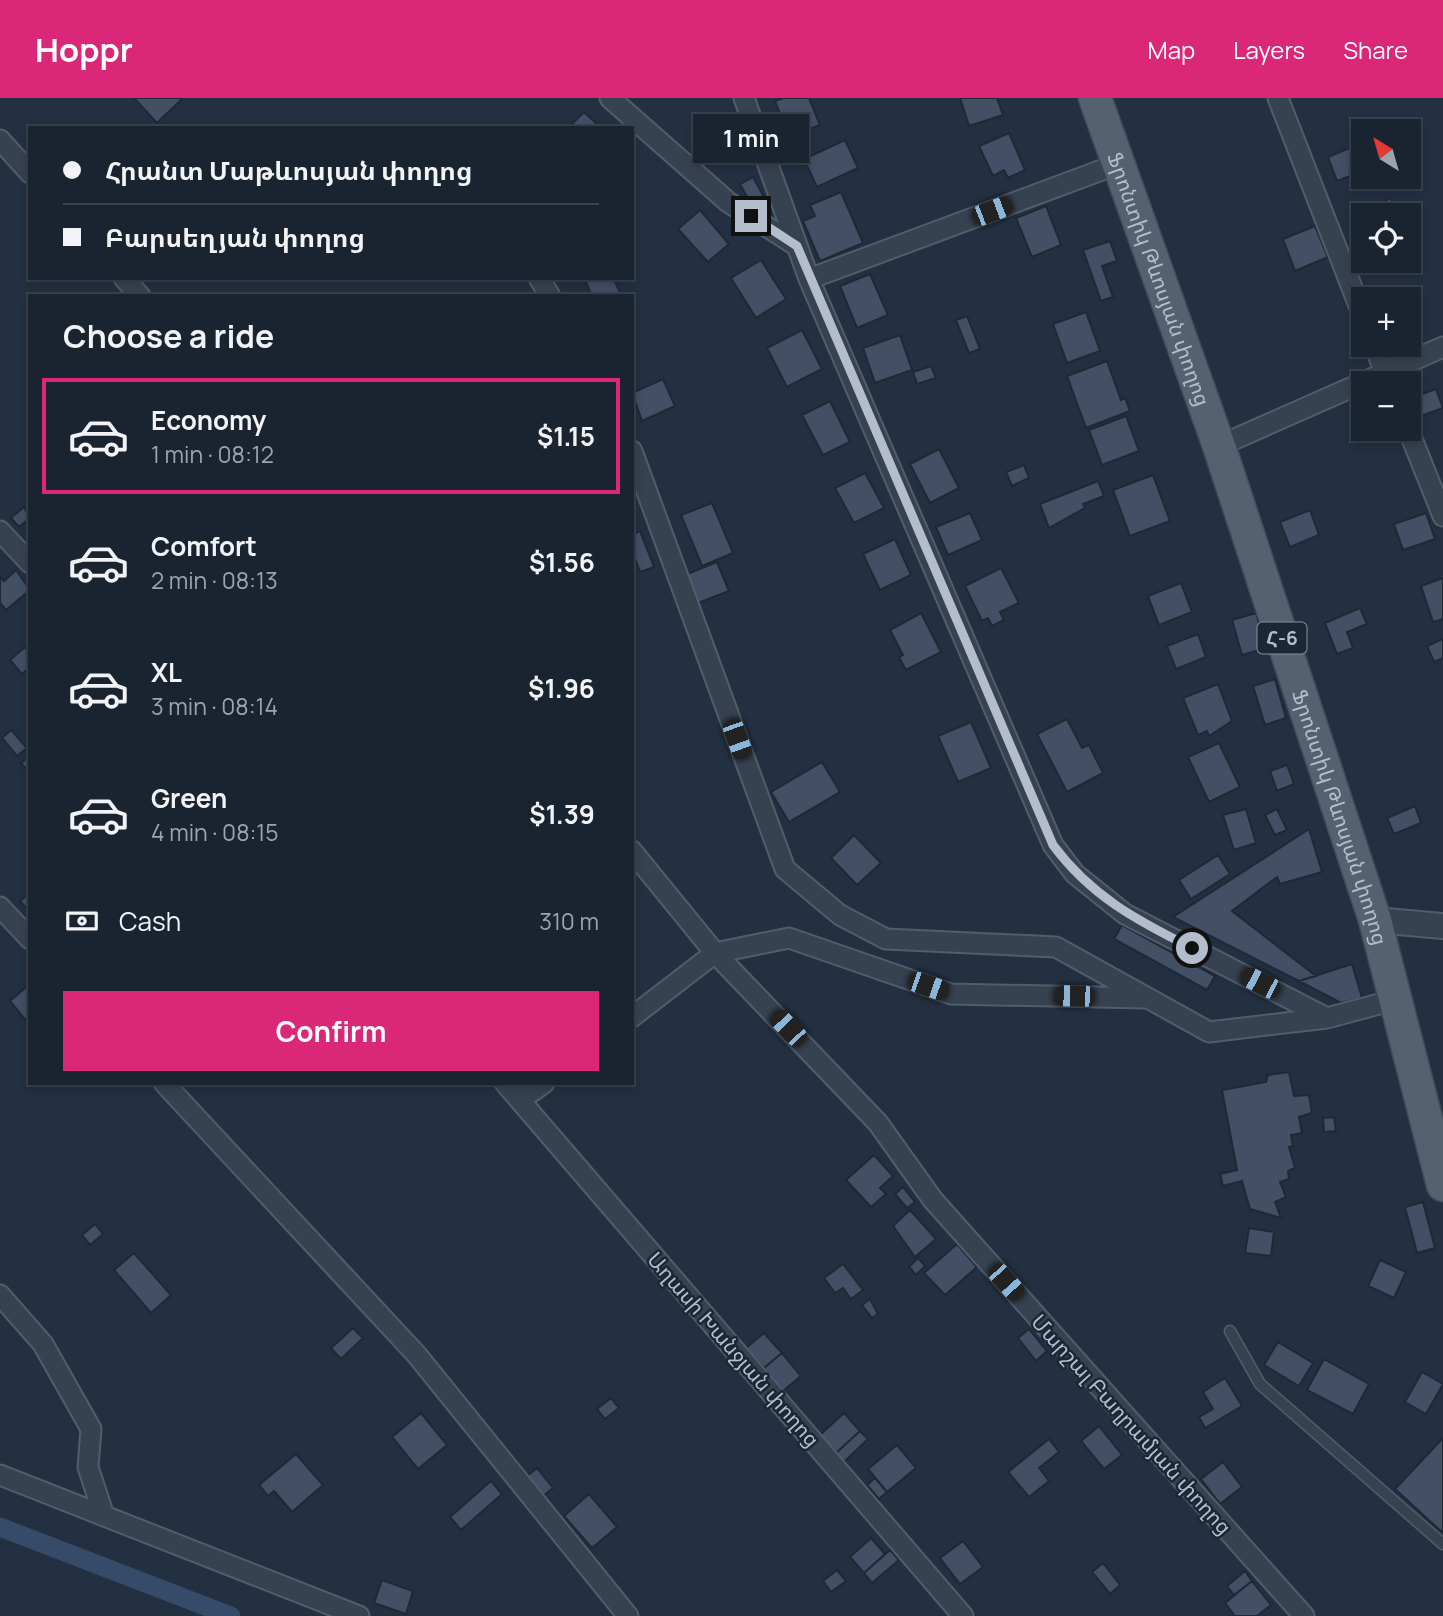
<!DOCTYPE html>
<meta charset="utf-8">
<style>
body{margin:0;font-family:Manrope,"Noto Sans Armenian",sans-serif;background:#232c39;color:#f1f3f6;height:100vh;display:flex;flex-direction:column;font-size:26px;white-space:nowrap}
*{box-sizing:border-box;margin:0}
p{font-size:23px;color:#9fa4ab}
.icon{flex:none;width:38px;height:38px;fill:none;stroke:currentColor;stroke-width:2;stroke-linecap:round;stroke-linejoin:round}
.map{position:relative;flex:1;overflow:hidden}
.sheet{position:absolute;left:28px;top:196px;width:606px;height:791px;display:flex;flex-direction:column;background:#1a2431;border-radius:0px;box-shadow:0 4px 10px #0003,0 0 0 2px #38414d}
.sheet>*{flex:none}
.top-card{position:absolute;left:28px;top:28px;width:606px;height:154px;border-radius:0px;box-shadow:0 4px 10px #0003,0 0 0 2px #38414d;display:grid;align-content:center;height:154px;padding:0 35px;background:#1a2431}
.needle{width:46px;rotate:323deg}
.controls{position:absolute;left:1351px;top:21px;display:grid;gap:14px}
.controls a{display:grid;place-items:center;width:70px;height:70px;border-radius:0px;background:#1a2431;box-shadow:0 4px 10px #0003,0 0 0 2px #38414d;font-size:35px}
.end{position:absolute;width:32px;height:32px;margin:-16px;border:9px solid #b4bdcb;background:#111;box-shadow:0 0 0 4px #111}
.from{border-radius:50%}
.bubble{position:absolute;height:49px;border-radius:0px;background:#1a2431;box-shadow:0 4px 10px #0003,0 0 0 2px #38414d;font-size:23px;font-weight:700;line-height:49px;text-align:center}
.car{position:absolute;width:21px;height:42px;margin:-21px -10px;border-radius:9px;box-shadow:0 0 5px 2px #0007;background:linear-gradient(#222 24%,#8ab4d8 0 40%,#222 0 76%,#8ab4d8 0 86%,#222 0)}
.top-card b{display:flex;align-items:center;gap:24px;height:66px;font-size:26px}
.top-card b+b{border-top:2px solid #38414d}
.top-card i{width:18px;height:18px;background:#f1f3f6}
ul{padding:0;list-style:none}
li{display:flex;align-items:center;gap:21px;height:116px;margin:0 14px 10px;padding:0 21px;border:4px solid transparent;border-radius:0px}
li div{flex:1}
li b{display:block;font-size:26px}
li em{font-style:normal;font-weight:700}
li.on{border-color:#db2777}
li>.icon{width:63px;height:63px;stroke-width:1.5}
h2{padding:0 35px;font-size:32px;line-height:84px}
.pay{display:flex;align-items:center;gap:18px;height:77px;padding:0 35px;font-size:26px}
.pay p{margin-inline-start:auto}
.cta{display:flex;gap:14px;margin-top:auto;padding:14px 35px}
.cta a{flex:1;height:80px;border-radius:0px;background:#db2777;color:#fff;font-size:28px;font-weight:700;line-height:80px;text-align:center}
header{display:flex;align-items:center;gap:42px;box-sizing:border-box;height:98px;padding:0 35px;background:#db2777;color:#fff}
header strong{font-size:33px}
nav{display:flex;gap:38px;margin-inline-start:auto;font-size:24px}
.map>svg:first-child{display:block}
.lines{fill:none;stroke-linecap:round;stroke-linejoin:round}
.canal{stroke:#364a69;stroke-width:19}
.building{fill:#424f64;stroke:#1e2938;stroke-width:2}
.service-casing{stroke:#525d6b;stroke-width:13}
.minor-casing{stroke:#525d6b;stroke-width:23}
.tertiary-casing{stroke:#525d6b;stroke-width:28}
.primary-casing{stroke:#414b5a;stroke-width:35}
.service{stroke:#374251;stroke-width:10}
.minor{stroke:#374251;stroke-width:19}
.tertiary{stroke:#374251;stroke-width:24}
.primary{stroke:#556171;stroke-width:32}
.route{stroke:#b4bdcb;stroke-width:9}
.labels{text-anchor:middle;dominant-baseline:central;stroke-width:5;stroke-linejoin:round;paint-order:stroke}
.shield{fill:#1c2736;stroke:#86909e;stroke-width:2}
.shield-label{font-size:19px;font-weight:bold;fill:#b4bdcb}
.street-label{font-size:21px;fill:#b4bdcb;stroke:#1c2736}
</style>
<header>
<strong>Hoppr</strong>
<nav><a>Map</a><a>Layers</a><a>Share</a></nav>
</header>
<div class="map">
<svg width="1443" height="1518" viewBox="0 0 1443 1518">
<rect width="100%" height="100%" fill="#233041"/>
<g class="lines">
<path class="canal" d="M0,1429L231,1518"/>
</g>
<path class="building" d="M134,0H183L157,25Z
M783,0H809L820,27L789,39L775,3Z
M960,0H997L1003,17L969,28Z
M584,14L601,30H568Z
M1009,35L1025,72L1008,80L1004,72L993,78L979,48Z
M845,42L858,70L817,89L804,61Z
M1359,46L1363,58V73L1337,83L1328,59Z
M753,79L765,101L752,108L740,86Z
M841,94L863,145L820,163L803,123L815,118L810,107Z
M1391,100L1398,117H1363V139L1353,116Z
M1046,108L1061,147L1032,159L1016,120Z
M700,112L729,146L708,164L678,131Z
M1315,128L1328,159L1295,173L1283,141Z
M1110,143L1117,163L1102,168L1113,199L1101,203L1083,152Z
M1361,144L1363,163L1369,164L1361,168L1353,148Z
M761,162L786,201L756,220L731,180Z
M870,176L888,217L857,230L840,188Z
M584,180H613L622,198H592Z
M1086,214L1100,253L1067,265L1053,226Z
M967,218L980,251L969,255L956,222Z
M802,232L822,271L787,289L767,250Z
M900,237L912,272L875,285L863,250Z
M1107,263L1121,302L1125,300L1130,313L1086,330L1067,278Z
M931,268L936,280L917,286L913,274Z
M663,281L675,308L642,323L632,295Z
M1436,291L1443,310L1421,318L1414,299Z
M830,303L850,344L823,357L802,317Z
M1126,318L1139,353L1102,367L1089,332Z
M939,351L959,390L930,405L910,366Z
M1024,367L1029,380L1012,388L1006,374Z
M865,375L884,410L854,425L835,390Z
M1153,377L1170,423L1130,438L1113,392Z
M1098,383L1104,398L1083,406L1085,410L1049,430L1040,406Z
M712,405L733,455L702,468L681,417Z
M24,409L30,420L19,429L11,420Z
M1310,412L1319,437L1290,449L1280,424Z
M970,415L982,442L948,457L936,429Z
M1426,415L1435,441L1403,452L1394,426Z
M640,433L654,469L640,474L632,452V437Z
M895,441L911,477L880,492L863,456Z
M717,464L729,493L698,505L687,476Z
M1001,470L1019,505L1000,514L1004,522L992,528L988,520L982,523L965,488Z
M16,472L30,492L6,512L0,505V479L4,483Z
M1443,480V521L1433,524L1421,488Z
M1181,485L1192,514L1159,527L1148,498Z
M1360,510L1367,526L1347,534L1353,550L1337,556L1325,525Z
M921,515L941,554L906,572L899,559L903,557L890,532Z
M1256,515L1266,550L1242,557L1232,522Z
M1198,536L1206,559L1176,571L1167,548Z
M1443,541V560L1434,564L1427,548Z
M25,549L30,555V569L22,576L10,562Z
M1275,581L1286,620L1265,627L1253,588Z
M1218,586L1232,623L1209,638L1207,633L1198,637L1183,600Z
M1067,621L1082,650L1089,647L1103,675L1067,694L1037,636Z
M971,624L991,670L958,684L938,638Z
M11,632L27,650L17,658L2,640Z
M1219,645L1240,689L1209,704L1188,659Z
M30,658V676L21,665Z
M822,664L840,694L789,724L771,694Z
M1287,667L1294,686L1277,693L1270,673Z
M1415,708L1421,725L1394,736L1387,720Z
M1246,711L1256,745L1234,752L1223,717Z
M1277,711L1287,732L1275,737L1265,717Z
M1309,731L1322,774L1280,786L1277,779L1232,813L1316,878L1299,883L1173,819Z
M854,737L881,765L857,787L831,760Z
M1218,757L1230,776L1191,801L1179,782Z
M30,795V814L20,803Z
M1122,827L1215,878L1207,892L1114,841Z
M1352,866L1362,900L1341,905L1299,883Z
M30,886V924L28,925L10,903Z
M1289,974L1294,998L1309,997L1312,1015L1299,1019L1302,1035L1291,1037L1293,1048L1289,1049L1295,1070L1288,1073L1289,1081L1280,1084L1286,1099L1275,1104L1281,1120L1250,1111L1242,1083L1223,1088L1220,1076L1237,1072L1222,992L1266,984L1268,977Z
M1334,1019L1336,1033L1324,1034L1323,1020Z
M874,1057L893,1078L880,1090L886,1096L871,1109L846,1082Z
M903,1089L915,1104L907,1110L895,1096Z
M1423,1104L1435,1150L1417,1155L1405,1109Z
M910,1112L936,1141L915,1159L893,1128Z
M95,1126L103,1136L90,1147L82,1137Z
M1249,1130L1274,1134L1271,1158L1245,1155Z
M957,1146L977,1169L945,1197L924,1175Z
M134,1155L171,1197L151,1215L114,1172Z
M918,1160L925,1168L916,1177L909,1169Z
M1380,1162L1406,1174L1394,1200L1368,1188Z
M843,1166L863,1192L851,1201L843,1190L835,1195L824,1180Z
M870,1201L878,1216L872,1220L862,1207Z
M353,1230L363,1240L341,1261L331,1250Z
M1029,1231L1047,1253L1036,1263L1018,1240Z
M764,1235L782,1255L764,1270L746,1250Z
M1278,1244L1313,1265L1299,1288L1264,1267Z
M782,1255L801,1278L783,1293L764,1270Z
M1324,1261L1369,1286L1353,1316L1307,1292Z
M1422,1274L1443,1286L1426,1316L1405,1304Z
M1225,1280L1242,1308L1205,1330L1199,1319L1213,1311L1203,1294Z
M611,1300L619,1310L605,1321L597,1311Z
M421,1315L447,1347L418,1371L392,1339Z
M844,1315L860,1333L836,1355L820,1337Z
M1099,1328L1122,1357L1104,1371L1081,1343Z
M860,1333L868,1341L844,1364L836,1355Z
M1443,1340V1435L1395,1391Z
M1049,1341L1059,1354L1039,1370L1049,1383L1029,1399L1008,1374Z
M897,1347L916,1370L887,1394L868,1371Z
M296,1356L323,1387L292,1414L274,1393L268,1398L259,1387Z
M1223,1364L1242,1389L1220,1406L1201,1381Z
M537,1370L553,1390L542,1399L526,1379Z
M875,1380L887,1394L879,1401L867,1387Z
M491,1383L502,1396L461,1432L450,1419Z
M589,1396L617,1429L592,1450L564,1418Z
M871,1440L885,1456L864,1475L850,1459Z
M963,1443L983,1469L960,1486L940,1460Z
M890,1452L899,1462L872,1485L864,1475Z
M1103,1465L1120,1487L1110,1496L1092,1474Z
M837,1472L846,1483L831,1494L823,1483Z
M1245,1473L1252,1483L1234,1497L1227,1488Z
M382,1482L413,1493L406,1516L374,1505Z
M1252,1483L1271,1507L1257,1518H1235L1225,1505Z"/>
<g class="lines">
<g class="service-casing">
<path id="service" d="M1230,1233L1260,1286L1443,1446"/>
</g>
<g class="minor-casing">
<path id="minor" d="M610,0L728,104L797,148
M744,0L809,181L1053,747L1075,776L1125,816L1327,920L1394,902
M1278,0L1363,218
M0,42L30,75
M124,180L140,198
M539,180L550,198
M809,181L1118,66
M1374,247L1389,284
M1408,331L1443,418
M1219,348L1443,249
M632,353L785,771L840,817L886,841L1056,849L1209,934L1327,920
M0,433L30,465
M632,753L715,855L878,1025L933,1102L1304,1518
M0,809L30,841
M632,919L715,855L789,840L951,896L1144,900
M164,985L416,1256L628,1518
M505,985L963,1518
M520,1002L544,985
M0,1197L43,1246L91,1331L88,1369L104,1418
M0,1377L359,1518"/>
</g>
<g class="tertiary-casing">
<path id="tertiary" d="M1375,822L1443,828"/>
</g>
<g class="primary-casing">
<g id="primary">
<path id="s1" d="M1095,0L1219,348L1375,822L1443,1087"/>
</g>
</g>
<use href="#service" class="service"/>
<use href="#minor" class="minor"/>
<use href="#tertiary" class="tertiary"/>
<use href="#primary" class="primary"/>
</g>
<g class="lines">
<path class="route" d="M751,118L797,148L1053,747C1091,798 1136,822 1192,850"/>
</g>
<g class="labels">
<rect class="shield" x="1257.5" y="524.5" width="49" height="31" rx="5"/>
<g class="shield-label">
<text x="1282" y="540">Հ-6</text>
</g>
<g class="street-label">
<text stroke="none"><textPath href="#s1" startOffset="192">Ֆրոնտիկ Թևոսյան փողոց</textPath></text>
<text stroke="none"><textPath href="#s1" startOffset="760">Ֆրոնտիկ Թևոսյան փողոց</textPath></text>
<text transform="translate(734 1251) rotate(49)">Աղասի Խանջյան փողոց</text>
<text transform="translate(1132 1326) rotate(48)">Մարշալ Բաղրամյան փողոց</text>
</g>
</g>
</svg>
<div class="controls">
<a><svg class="needle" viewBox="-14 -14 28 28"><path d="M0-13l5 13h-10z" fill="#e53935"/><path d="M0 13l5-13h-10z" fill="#9fa4ab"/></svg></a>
<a><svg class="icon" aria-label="locate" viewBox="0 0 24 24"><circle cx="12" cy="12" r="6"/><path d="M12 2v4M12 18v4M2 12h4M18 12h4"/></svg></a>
<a>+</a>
<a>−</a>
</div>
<i class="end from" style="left:1192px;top:850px"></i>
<i class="end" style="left:751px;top:118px"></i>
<div class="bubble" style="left:693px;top:16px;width:116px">1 min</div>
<i class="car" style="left:992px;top:113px;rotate:69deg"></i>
<i class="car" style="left:737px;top:641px;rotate:160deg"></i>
<i class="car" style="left:1260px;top:885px;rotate:297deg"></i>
<i class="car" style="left:928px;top:888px;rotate:109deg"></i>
<i class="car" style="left:1074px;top:898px;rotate:271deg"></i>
<i class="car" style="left:788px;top:930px;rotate:316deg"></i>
<i class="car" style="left:1006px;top:1184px;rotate:138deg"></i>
<div class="top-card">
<b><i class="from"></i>Հրանտ Մաթևոսյան փողոց</b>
<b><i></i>Բարսեղյան փողոց</b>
</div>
<section class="sheet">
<h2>Choose a ride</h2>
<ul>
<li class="on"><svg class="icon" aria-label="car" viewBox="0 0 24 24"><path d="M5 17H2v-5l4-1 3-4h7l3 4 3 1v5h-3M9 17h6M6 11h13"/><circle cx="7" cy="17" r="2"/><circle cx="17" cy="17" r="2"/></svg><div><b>Economy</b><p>1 min · 08:12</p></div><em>$1.15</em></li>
<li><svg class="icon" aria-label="car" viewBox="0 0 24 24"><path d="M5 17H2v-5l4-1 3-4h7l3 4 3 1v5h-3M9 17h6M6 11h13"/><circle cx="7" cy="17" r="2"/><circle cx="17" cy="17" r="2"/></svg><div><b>Comfort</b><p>2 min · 08:13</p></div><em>$1.56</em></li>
<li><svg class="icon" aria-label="car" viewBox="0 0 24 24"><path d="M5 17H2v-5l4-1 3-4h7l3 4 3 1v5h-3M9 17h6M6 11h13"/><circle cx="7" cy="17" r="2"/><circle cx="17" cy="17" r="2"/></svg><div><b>XL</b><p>3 min · 08:14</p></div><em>$1.96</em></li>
<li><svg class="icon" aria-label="car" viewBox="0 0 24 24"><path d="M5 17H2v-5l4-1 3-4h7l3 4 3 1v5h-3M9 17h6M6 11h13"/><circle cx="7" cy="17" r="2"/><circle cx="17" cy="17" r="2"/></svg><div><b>Green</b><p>4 min · 08:15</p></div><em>$1.39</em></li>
</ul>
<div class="pay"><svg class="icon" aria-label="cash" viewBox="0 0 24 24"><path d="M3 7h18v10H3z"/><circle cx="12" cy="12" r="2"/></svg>Cash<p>310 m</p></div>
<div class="cta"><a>Confirm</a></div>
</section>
</div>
